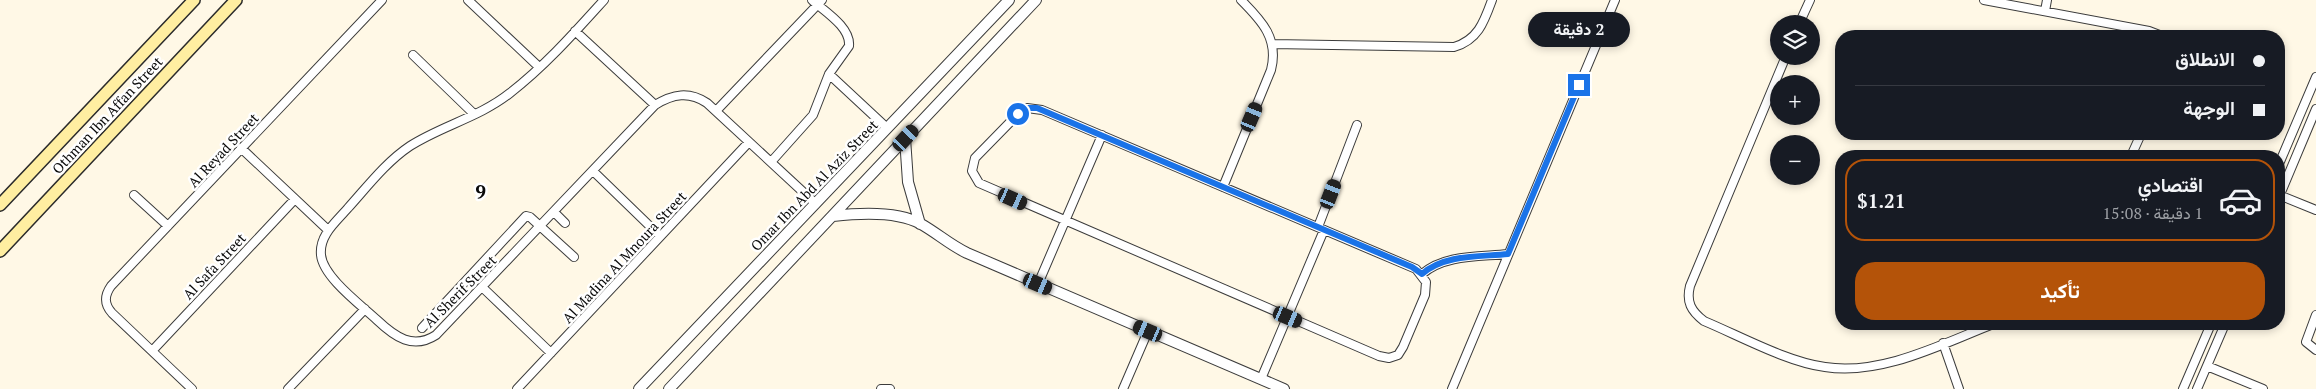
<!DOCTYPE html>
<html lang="ar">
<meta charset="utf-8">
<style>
body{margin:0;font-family:"PT Serif",Vazirmatn,serif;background:#20242c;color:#f1f3f6;direction:rtl;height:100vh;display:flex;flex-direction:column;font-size:19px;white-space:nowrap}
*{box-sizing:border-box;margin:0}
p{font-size:16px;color:#9ea1a6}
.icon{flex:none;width:28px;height:28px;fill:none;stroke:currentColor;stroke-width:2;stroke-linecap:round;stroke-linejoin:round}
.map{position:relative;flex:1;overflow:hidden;direction:ltr}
.panel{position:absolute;left:1835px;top:150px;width:450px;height:180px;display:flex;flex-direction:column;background:#171b24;border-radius:20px;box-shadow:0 2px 8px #0003;direction:rtl}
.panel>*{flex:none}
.guide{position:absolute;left:1835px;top:30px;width:450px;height:110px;border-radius:20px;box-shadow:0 2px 8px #0003;direction:rtl;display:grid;align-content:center;height:110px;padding:0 20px;background:#171b24}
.fabs{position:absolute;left:1770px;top:15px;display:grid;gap:10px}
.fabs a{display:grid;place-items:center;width:50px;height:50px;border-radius:50%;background:#171b24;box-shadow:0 2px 8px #0003;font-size:25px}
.end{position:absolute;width:22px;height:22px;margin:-11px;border:6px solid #1a73e8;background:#fff;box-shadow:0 0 0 2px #fff}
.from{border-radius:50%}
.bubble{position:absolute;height:35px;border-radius:18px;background:#171b24;box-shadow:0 2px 8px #0003;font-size:16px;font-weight:700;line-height:35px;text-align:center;direction:rtl}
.car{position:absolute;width:15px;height:30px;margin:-15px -8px;border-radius:6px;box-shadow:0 0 4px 1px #0007;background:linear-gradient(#222 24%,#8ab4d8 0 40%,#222 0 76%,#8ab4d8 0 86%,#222 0)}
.guide b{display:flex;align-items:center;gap:18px;height:48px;font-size:19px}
.guide b+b{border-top:1px solid #363941}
.guide i{width:12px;height:12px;background:#f1f3f6}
ul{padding:9px 0 0;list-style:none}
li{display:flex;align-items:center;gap:15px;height:82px;margin:0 10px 8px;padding:0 10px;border:2px solid transparent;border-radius:20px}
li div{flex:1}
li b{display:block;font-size:19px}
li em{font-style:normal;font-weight:700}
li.current{border-color:#b45309}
li>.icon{width:45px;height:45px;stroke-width:1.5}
.cta{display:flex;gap:10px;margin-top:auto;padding:10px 20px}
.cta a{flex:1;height:58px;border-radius:20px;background:#b45309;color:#fff;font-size:20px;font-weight:700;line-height:58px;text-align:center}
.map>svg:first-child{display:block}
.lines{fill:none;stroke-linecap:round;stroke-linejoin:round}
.minor-casing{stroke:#3c3c3c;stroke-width:10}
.tertiary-casing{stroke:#3c3c3c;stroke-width:12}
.secondary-casing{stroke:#2b2b2b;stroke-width:14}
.minor{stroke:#fff;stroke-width:8}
.tertiary{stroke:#fff;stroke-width:10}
.secondary{stroke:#ffeea1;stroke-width:11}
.route{stroke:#1a73e8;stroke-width:6}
.labels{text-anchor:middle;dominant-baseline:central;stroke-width:5;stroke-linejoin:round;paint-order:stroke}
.street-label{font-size:14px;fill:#090909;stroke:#fff}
.district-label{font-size:19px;font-weight:bold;letter-spacing:1px;fill:#090909;stroke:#fff}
</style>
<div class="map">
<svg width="2316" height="389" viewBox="0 0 2316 389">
<rect width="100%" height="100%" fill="#fff8e6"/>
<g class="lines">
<g class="minor-casing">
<path id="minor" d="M468,0L539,67
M604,0C575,32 545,66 510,93C480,117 441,126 410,146C386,162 367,187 348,208C336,222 319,235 321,255C323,277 361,305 377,320C395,337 413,350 436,335L655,105C673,94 689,91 707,103L815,203
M1984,0L2149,31L2162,36
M2045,11L2047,0
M1799,24L1810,0
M575,31L655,105
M1272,44L1454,47C1478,40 1484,22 1492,0
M413,55L474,114
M1786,56L1690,286C1686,302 1691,311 1704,321C1740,336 1787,362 1825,367C1881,376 1942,344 1993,324
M829,74L887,128
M1027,108L1042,110L1416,269L1426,282L1425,295L1403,347L1398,355L1389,358L1379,356L979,183L972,171L975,158L1018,114Z
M716,111L822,0
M241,148L328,230
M2131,156L2141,134
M771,162L813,115L829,74L849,46C851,27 824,11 812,0
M2279,164L2316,77
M593,171L660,236
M1223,187L1271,70C1279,39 1262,21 1241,0
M134,195L168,226
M2279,195L2316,210
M2279,197L2316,109
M554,212L565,223
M1318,227L1357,125
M1422,274C1445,254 1480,257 1508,254
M1038,284L1102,135
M482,287L551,353
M2316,315L2306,342L2316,350
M422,328L526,216L530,217L574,257
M1943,343L1959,389
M152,351L295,199
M2207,366L2263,389
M1261,379L1324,230
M192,389L112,313C104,304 104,296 111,286L382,0
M288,389L365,309
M517,389L749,142
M881,389H890
M1123,389L1148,331
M1452,389L1615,0
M2183,389L2211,324
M2197,389L2225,324"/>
</g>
<g class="tertiary-casing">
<path id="tertiary" d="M905,138L908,182L920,224
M833,216C859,213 898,211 921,224C937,233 950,245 967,253L1284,389
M639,389L1009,0
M669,389L1036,0"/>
</g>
<g class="secondary-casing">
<path id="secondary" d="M0,205L194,0
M0,251L236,0"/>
</g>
<use href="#minor" class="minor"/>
<use href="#tertiary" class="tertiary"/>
<use href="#secondary" class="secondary"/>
</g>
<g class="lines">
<path class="route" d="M1018,114L1027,108H1037L1412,267L1422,274C1445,254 1480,257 1508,254L1579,85"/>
</g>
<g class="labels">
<g class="street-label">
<text transform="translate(107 115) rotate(-47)">Othman Ibn Affan Street</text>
<text transform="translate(223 150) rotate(-47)">Al Reyad Street</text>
<text transform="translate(814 185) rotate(-46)">Omar Ibn Abd Al Aziz Street</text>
<text transform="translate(624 257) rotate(-47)">Al Madina Al Mnoura Street</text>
<text transform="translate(214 266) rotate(-47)">Al Safa Street</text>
<text transform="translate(460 291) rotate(-45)">Al Sherif Street</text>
</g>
<g class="district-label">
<text x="481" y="191">9</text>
</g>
</g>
</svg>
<div class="fabs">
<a><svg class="icon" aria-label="layers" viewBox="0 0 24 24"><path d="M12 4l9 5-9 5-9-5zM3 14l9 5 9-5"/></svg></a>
<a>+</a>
<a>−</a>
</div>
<i class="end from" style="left:1018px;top:114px"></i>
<i class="end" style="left:1579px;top:85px"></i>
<div class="bubble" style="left:1528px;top:12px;width:102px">2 دقيقة</div>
<i class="car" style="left:1252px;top:117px;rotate:23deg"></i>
<i class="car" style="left:906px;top:138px;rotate:43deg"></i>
<i class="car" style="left:1331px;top:194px;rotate:21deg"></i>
<i class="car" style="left:1013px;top:199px;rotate:114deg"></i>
<i class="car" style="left:1038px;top:284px;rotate:113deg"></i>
<i class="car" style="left:1288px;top:317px;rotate:113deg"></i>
<i class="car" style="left:1148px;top:331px;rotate:293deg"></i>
<div class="guide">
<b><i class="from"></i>الانطلاق</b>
<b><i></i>الوجهة</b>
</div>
<section class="panel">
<ul>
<li class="current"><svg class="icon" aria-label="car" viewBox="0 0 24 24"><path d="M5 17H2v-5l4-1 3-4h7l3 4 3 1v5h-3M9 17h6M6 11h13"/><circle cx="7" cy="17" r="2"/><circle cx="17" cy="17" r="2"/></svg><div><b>اقتصادي</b><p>1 دقيقة · 15:08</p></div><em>$1.21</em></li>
</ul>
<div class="cta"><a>تأكيد</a></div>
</section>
</div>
